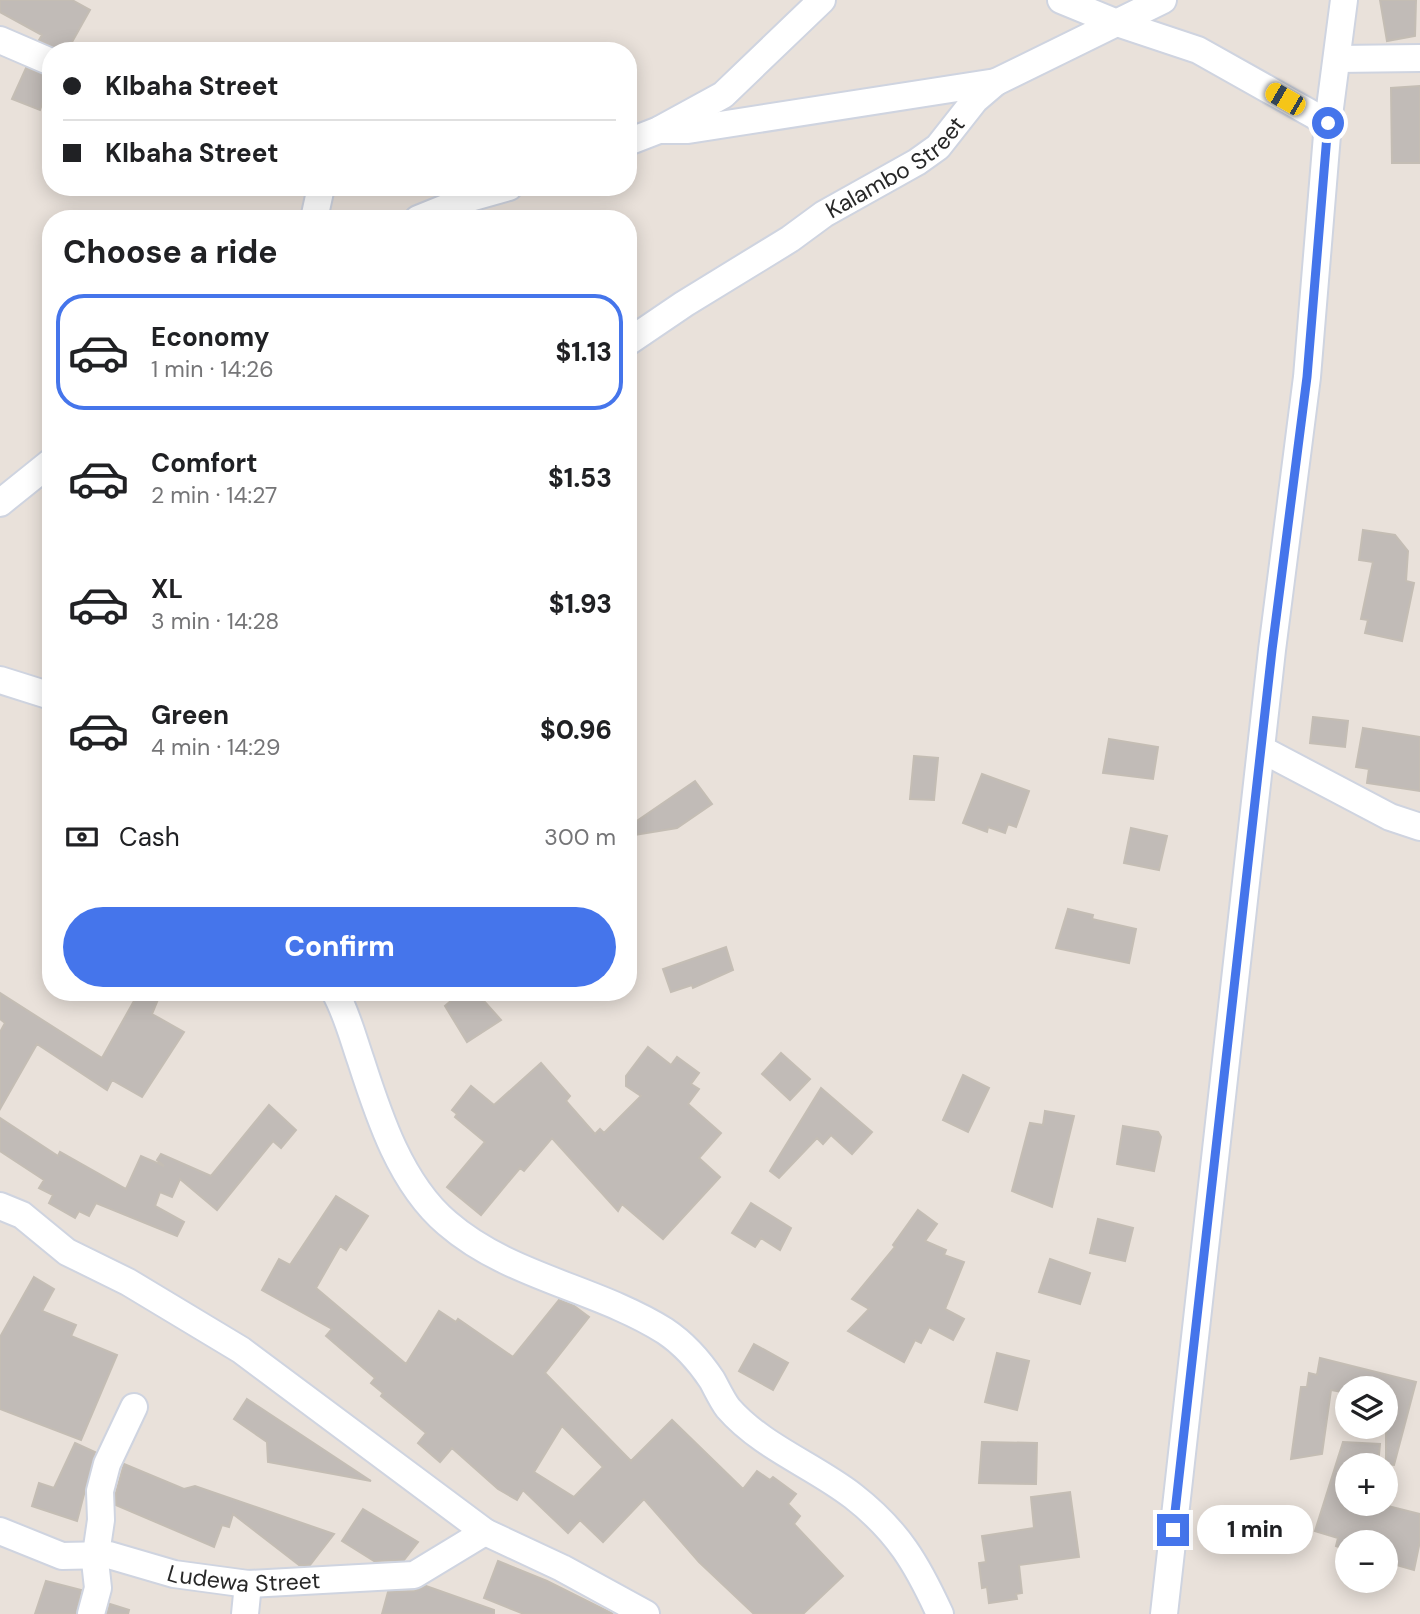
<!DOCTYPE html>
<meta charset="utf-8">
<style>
body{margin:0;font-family:"DM Sans",sans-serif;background:#f2f2f2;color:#202124;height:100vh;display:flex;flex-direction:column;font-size:26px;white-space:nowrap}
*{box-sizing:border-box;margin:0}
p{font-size:23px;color:#757577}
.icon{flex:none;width:38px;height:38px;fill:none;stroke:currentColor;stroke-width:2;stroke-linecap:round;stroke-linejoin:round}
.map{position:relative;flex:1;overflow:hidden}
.side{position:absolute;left:42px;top:210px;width:595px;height:791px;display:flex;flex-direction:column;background:#fff;border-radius:28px;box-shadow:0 4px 18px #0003}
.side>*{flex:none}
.hud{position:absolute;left:42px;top:42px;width:595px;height:154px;border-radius:28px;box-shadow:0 4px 18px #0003;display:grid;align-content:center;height:154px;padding:0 21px;background:#fff}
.controls{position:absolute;left:1335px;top:1376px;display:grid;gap:14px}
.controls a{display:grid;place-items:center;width:63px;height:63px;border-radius:50%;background:#fff;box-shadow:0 4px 18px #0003;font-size:35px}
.end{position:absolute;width:32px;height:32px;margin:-16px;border:9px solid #4575eb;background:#fff;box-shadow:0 0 0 4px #fff}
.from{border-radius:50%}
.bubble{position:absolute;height:49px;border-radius:24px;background:#fff;box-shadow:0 4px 18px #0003;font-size:23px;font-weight:800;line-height:49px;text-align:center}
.car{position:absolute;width:21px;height:42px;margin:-21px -10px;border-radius:9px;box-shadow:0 0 5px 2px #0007;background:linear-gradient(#f5c518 24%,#345 0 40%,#f5c518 0 76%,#345 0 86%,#f5c518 0)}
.hud b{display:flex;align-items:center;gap:24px;height:66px;font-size:26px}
.hud b+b{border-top:2px solid #e0e0e0}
.hud i{width:18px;height:18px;background:#202124}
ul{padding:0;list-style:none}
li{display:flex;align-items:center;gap:21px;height:116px;margin:0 14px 10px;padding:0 7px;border:4px solid transparent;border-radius:28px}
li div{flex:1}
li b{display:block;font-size:26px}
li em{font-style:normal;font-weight:800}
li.current{border-color:#4575eb}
li>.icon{width:63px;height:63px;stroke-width:1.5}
h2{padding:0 21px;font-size:32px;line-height:84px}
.pay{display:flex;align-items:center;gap:18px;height:77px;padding:0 21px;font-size:26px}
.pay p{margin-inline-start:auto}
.cta{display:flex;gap:14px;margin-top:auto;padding:14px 21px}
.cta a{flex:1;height:80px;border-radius:42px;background:#4575eb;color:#fff;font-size:28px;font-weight:800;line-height:80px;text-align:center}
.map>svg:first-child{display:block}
.building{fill:#c1bbb7;stroke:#c4bdb4;stroke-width:2;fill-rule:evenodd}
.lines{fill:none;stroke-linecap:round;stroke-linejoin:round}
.street-casing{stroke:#cfd4e0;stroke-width:30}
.street{stroke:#fff;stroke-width:26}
.route{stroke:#4575eb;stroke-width:9}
.labels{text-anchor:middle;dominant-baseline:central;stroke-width:6;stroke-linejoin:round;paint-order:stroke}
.street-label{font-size:23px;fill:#282828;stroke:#fff}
</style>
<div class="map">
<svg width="1420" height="1614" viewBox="0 0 1420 1614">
<rect width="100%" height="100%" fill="#e9e1da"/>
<path class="building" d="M0,0H72L90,10L67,51H61L39,40L42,35L0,12Z
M1380,0H1416L1415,36L1387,41Z
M26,68L51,77L40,110L12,99Z
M1420,86V163H1392L1391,88Z
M1363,530L1395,535L1408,551L1406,581L1414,583L1402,641L1365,633L1368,620L1361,619L1373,562L1359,560Z
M1313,717L1348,721L1345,747L1310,743Z
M1363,728L1420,737V791L1367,783L1369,769L1356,767Z
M1109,739L1158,747L1153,779L1103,773Z
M914,756L938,758L934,800L910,799Z
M982,774L1029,791L1016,827L1008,824L1005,833L988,827L987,832L963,823Z
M695,781L712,804L677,828L628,836V827Z
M1131,828L1167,836L1159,870L1124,863Z
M1068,909L1093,915L1092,919L1136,929L1129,963L1056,948Z
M726,947L733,970L693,988L692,985L671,992L663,969Z
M139,992H161L152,1014L184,1032L142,1097L112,1080L107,1090L37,1044L0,1109V1032L5,1023L0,1019V993L102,1058Z
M461,992H476L501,1020L467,1042L445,1006Z
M648,1047L671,1065L677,1057L699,1073L691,1084L699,1089L688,1104L721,1133L699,1158L720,1177L663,1239L622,1204L618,1211L552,1138L524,1171L520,1168L481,1215L447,1187L485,1142L455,1117L457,1114L452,1110L471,1086L494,1105L541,1063L570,1096L566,1101L595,1134L600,1129L604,1133L641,1096L626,1086V1076Z
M781,1053L810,1079L790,1100L762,1074Z
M963,1075L989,1088L968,1132L943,1120Z
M821,1088L872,1132L852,1154L831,1135L823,1144L817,1138L779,1178L770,1171Z
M269,1105L296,1130L281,1148L273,1141L217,1210L180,1179L172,1197L160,1192L155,1206L184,1222L177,1236L96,1203L89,1216L79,1211L75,1218L49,1203L53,1195L39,1188L44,1180L0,1151V1118L58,1156L60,1152L126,1189L141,1156L164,1166L157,1160L161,1154L211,1176Z
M1045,1111L1074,1116L1052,1207L1012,1191L1030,1123L1043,1125Z
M1123,1126L1158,1132L1161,1137L1154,1171L1117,1164Z
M336,1196L368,1216L346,1250L340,1246L316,1288L406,1364L439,1311L456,1322L458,1319L513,1357L559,1300L574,1306L589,1317L545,1373L631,1461L672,1420L743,1489L757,1471L770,1480L773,1477L796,1494L788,1504L800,1516L794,1524L843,1576L803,1614H754L699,1562L644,1499L603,1542L580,1520L568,1533L523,1490L517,1500L498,1489L452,1448L440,1462L418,1443L426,1433L381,1396L383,1393L371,1383L375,1378L326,1336L332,1329L262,1290L279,1259L290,1265ZM562,1426L603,1467L574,1497L534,1472Z
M751,1203L791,1228L780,1250L761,1238L755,1247L732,1233Z
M918,1210L937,1224L925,1241L946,1250L944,1255L964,1262L945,1309L964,1319L953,1340L929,1327L921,1343L915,1340L904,1362L848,1331L869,1309L852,1299L895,1247L893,1245Z
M1098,1219L1133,1228L1125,1261L1090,1253Z
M1050,1259L1090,1273L1080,1304L1039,1292Z
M34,1277L54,1289L42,1311L76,1325L71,1336L117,1355L81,1440L0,1409V1337Z
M754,1344L788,1363L773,1390L739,1371Z
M997,1353L1029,1361L1017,1410L985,1402Z
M1320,1358L1416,1382L1394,1465L1386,1464V1388H1348V1393L1331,1390L1322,1454L1291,1459L1301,1387H1307L1309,1373L1317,1375Z
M247,1399L371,1481L268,1462L267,1442L234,1419Z
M982,1442L1037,1443L1036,1484L979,1483Z
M1343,1442L1380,1444L1378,1465H1348V1503H1376L1420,1514V1541L1414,1570L1386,1562V1542H1348V1550L1336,1546L1338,1538L1315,1531Z
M75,1443L95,1452L77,1521L32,1506L39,1483L54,1488Z
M124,1464L184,1489L195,1486L334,1534L310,1565H299L233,1514L229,1527L222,1525L214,1547L116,1505V1493Z
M1070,1492L1079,1557L1019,1565L1022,1593L1016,1594L1017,1599L989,1603L987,1587L982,1588L979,1563L986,1562L982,1536L1034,1528L1031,1497Z
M363,1509L418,1542L404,1560L374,1561L342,1541Z
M498,1561L547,1581L613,1614H524L484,1598Z
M46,1581L81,1590L76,1614H35Z
M426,1586L494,1610V1614H382L388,1592L415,1591Z
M110,1604L129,1610L128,1614H107Z"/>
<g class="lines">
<g class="street-casing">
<g id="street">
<path d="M1061,0L1117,23L1198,50L1328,123"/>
<path d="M0,40L51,62"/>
<path d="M1337,59L1420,58"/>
<path d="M659,130H688L996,82"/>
<path d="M628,142L659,130L723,95L822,0"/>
<path d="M314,219L321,187"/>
<path d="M418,219L470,198L509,187"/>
<path id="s1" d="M628,342L684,304L790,239L824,214L917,162L938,147L975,100L996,82L1163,0"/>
<path d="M0,503L51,462"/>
<path d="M0,680L51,696"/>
<path d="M1263,750L1390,817L1420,827"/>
<path d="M335,992C347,1014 353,1038 361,1061C379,1117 401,1184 447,1223C509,1277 597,1288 665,1331C683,1343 700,1362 712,1380C717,1389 722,1400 728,1408C762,1447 813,1465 853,1496C898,1531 917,1564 940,1614"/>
<path d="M0,1206L22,1215L67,1252L128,1282L241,1350L485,1532L562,1568L646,1614"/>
<path id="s2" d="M0,1531L62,1556L109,1555L174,1574L248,1584L414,1575L485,1532"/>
<path d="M91,1614L98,1588L95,1561L101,1520L100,1491L107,1464L134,1407"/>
<path d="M245,1614L248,1584"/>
<path d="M1164,1614L1272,650L1307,377L1328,123L1344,0"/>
</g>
</g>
<use href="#street" class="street"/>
</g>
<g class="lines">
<path class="route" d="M1173,1530L1272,650L1307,377L1328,123"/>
</g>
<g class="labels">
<g class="street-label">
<text stroke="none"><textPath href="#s1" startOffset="320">Kalambo Street</textPath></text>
<text stroke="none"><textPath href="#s2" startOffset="252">Ludewa Street</textPath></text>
</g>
</g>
</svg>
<div class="controls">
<a><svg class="icon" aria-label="layers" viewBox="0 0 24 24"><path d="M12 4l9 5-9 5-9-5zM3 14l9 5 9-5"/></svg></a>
<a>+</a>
<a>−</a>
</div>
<i class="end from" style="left:1328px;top:123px"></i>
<i class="end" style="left:1173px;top:1530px"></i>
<div class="bubble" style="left:1197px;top:1505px;width:116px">1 min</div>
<i class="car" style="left:1285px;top:99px;rotate:300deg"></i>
<div class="hud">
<b><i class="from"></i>KIbaha Street</b>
<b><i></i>KIbaha Street</b>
</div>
<section class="side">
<h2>Choose a ride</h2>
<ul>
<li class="current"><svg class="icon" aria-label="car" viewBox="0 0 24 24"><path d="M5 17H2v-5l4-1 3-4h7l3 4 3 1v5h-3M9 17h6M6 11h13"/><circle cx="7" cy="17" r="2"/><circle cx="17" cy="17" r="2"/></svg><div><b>Economy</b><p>1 min · 14:26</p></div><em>$1.13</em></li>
<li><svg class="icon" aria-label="car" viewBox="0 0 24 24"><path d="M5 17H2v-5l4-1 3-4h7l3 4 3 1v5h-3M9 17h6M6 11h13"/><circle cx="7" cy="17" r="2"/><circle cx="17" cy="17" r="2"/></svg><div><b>Comfort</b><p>2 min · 14:27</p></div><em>$1.53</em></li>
<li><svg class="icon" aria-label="car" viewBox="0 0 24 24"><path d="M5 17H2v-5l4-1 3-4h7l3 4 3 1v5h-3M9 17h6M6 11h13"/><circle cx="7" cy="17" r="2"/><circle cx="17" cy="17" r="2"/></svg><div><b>XL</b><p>3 min · 14:28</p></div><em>$1.93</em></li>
<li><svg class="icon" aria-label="car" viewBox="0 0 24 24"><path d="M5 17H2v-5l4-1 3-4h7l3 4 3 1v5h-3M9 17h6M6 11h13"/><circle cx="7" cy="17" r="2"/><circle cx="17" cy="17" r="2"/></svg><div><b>Green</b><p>4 min · 14:29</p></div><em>$0.96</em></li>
</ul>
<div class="pay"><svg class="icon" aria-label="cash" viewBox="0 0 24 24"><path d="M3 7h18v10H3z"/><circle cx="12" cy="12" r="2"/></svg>Cash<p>300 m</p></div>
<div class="cta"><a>Confirm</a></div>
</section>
</div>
